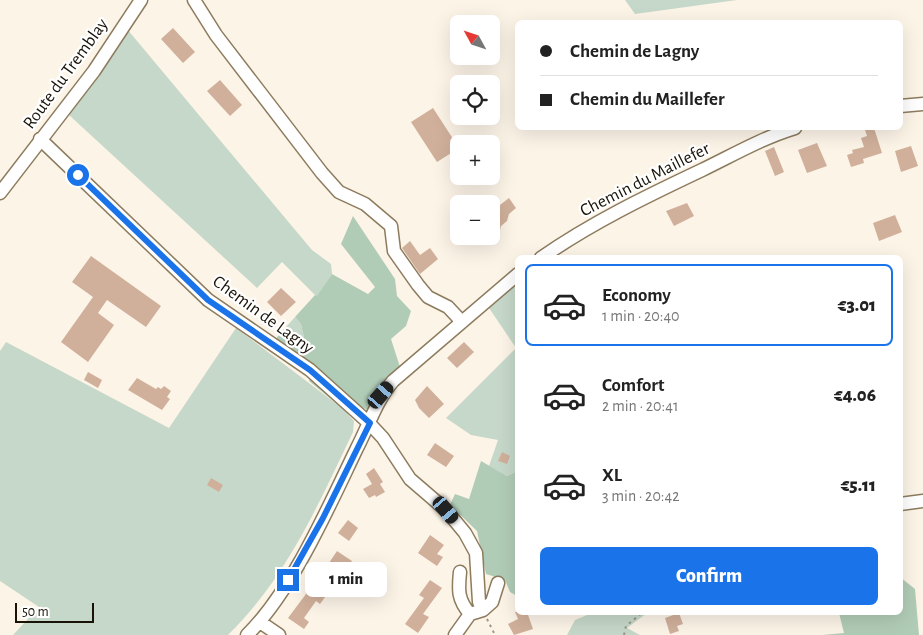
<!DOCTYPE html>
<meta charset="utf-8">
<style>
body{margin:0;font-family:"Alegreya Sans",sans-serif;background:#f2f2f2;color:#222;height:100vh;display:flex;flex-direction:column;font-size:19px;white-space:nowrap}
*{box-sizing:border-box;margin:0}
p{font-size:16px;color:#767676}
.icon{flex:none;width:28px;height:28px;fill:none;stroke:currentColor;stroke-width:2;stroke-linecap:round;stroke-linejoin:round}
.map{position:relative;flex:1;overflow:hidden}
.details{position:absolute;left:515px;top:255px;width:388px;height:360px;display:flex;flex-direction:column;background:#fff;border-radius:8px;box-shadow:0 5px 20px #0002}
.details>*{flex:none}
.top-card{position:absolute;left:515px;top:20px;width:388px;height:110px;border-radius:8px;box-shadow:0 5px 20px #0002;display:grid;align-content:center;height:110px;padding:0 25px;background:#fff}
.needle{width:32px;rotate:310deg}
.buttons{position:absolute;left:450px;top:15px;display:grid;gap:10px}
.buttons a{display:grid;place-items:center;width:50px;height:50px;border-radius:8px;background:#fff;box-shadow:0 5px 20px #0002;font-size:25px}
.scale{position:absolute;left:15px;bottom:12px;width:79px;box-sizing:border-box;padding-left:5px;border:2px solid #191207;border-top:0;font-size:14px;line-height:18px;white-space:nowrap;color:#191207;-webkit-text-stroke:4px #fff;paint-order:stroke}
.end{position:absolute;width:22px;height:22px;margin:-11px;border:6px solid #1a73e8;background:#fff;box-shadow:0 0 0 2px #fff}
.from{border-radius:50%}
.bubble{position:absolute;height:35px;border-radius:8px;background:#fff;box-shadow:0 5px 20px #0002;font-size:16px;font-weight:800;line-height:35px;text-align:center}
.car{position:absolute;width:15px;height:30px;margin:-15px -8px;border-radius:6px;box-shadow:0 0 4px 1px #0007;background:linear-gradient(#222 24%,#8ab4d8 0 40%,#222 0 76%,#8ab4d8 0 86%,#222 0)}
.top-card b{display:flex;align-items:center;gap:18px;height:48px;font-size:19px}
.top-card b+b{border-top:1px solid #e0e0e0}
.top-card i{width:12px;height:12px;background:#222}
ul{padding:9px 0 0;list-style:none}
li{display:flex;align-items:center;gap:15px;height:82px;margin:0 10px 8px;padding:0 15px;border:2px solid transparent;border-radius:8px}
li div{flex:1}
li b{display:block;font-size:19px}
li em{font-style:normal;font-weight:800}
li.current{border-color:#1a73e8}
li>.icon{width:45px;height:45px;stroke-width:1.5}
.action{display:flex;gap:10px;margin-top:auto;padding:10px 25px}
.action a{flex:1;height:58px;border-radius:8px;background:#1a73e8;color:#fff;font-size:20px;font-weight:800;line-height:58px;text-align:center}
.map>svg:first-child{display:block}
.green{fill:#c6d8c9}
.forest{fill:#b1ccb6}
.building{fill:#d0b09b}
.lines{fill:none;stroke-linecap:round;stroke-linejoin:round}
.minor-casing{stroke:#8d7b5e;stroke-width:15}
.path{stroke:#9d9589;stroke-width:2;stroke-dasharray:2.5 4;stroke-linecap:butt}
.minor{stroke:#fff;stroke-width:12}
.route{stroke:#1a73e8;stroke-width:6}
.labels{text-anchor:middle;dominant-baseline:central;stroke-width:4.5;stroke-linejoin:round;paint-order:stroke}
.street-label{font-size:18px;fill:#191207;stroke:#fff}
</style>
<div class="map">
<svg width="923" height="635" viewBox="0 0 923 635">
<rect width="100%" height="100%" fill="#fcf4e7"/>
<path class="green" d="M625,0H737L635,14Z
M127,29L291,225L312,250L331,264L332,274L317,297L282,262L257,288L69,115L105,66Z
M517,281V471L507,476L489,466L498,440L471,435L446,418L516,348L487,305Z
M295,317L301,324L306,347L297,348L279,335Z
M236,328L342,408L354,421L353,432C318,505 287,577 228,635H13L39,607L0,581V351L6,342L169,428Z
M592,613H647L627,628L640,635H567L575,620Z"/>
<path class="forest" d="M353,216L395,279L397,296L411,311L406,326L391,339L401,370L369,411L351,401L342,408L309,381L313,370L274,341L279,335L297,348L306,347L301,324L295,317L315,295L317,296L332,274L368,294L375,287L341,244Z
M481,461L507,476L517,471V596L510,592L505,580L486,574L477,531L450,505L455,494L469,499Z
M900,577L915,589L919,635H822L844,633L839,613L900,612Z"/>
<path class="building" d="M173,28L195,52L183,63L161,39Z
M220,80L242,105L230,116L207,91Z
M433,108L459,148L437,162L411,122Z
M874,128L882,153L863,159L864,163L851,167L847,155L853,153L852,150L864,147L861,138L867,136L865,130Z
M817,143L827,166L807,173L798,150Z
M911,146L918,166L901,172L895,151Z
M774,147L784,172L775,176L765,151Z
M509,198L516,208L509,214L507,221L501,226L500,230L492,229L494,216L491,212Z
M687,203L694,216L674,226L666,211Z
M895,215L902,232L879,241L873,223Z
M410,241L420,255L430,248L438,259L420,274L402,248Z
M91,256L161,306L146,327L107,300L98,313L114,325L88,362L61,342L93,297L72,282Z
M281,288L296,302L281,316L267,302Z
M464,342L474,352L457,368L447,358Z
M88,372L102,380L98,388L84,380Z
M137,378L156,389L158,387L161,389L164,386L171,391L167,397L170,399L162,410L128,390Z
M427,386L444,404L429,418L419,408L415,400Z
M435,443L454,456L446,467L427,455Z
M502,452L510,456L507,464L498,461Z
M374,468L383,482L380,484L385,492L376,497L375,495L369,498L363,489L372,484L366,474Z
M211,478L223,485L219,492L207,485Z
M348,520L358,528L349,541L338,533Z
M430,535L444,545L437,554L443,557L437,566L418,553Z
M337,551L352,561L346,569L343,566L330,585L331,589L320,604L316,601L304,618L309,622L304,629L288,618L309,590L315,576L319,578Z
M430,580L442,588L423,614L429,617L418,633L405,624L424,598L419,595Z
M515,612H527L533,629L514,635L508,624L518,619Z
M679,613L683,624L677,626L679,631L670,634L665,618Z"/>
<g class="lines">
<g class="minor-casing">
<path id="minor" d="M194,0L216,35L322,173L339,192L365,204L391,226L394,251L418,285L428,297L448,307L462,322
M900,106L923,104
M40,139L208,300L310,370L369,423L383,438L410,479L446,510L465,533L476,553L479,602L483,610
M0,193L94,71L141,0
M541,258C591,223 647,196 702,170C733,155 762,138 795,128
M900,504L923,501
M460,572C458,591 458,600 470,614
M260,622L279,635
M247,635C292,591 329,506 357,448C369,425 376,401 393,381L518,274
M455,635L470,614L483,610L492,602L498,583"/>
</g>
<path class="path" d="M487,619L495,635
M624,635L626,626L643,612"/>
<use href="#minor" class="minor"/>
</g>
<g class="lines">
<path class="route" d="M78,175L208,300L310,370L370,423L323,518L288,580"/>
</g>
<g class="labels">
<g class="street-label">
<text transform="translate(66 74) rotate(-54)">Route du Tremblay</text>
<text transform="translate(645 180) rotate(-27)">Chemin du Maillefer</text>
<text transform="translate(263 315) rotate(36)">Chemin de Lagny</text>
</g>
</g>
</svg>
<div class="buttons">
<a><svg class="needle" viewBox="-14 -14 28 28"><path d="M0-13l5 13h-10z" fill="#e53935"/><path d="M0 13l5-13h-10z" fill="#767676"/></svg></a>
<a><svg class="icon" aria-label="locate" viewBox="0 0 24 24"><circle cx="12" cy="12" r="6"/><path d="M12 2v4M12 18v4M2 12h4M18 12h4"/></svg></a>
<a>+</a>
<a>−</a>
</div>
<div class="scale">50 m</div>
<i class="end from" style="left:78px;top:175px"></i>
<i class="end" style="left:288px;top:580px"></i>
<div class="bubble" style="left:305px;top:562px;width:82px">1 min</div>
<i class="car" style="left:381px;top:395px;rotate:41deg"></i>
<i class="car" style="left:446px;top:510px;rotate:140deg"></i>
<div class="top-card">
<b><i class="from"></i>Chemin de Lagny</b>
<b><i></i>Chemin du Maillefer</b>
</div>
<section class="details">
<ul>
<li class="current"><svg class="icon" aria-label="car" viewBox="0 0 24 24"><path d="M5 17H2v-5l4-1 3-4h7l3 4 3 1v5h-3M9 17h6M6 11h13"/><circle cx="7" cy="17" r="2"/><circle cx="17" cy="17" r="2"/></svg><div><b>Economy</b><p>1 min · 20:40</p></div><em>€3.01</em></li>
<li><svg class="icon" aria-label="car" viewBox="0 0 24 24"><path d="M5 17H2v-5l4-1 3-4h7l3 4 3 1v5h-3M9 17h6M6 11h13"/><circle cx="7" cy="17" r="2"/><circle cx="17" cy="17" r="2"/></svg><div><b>Comfort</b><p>2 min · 20:41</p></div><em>€4.06</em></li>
<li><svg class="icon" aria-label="car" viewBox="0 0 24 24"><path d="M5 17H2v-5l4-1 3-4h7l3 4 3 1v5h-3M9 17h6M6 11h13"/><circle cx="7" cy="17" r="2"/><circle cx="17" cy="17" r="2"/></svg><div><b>XL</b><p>3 min · 20:42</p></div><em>€5.11</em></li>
</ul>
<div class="action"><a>Confirm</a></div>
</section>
</div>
